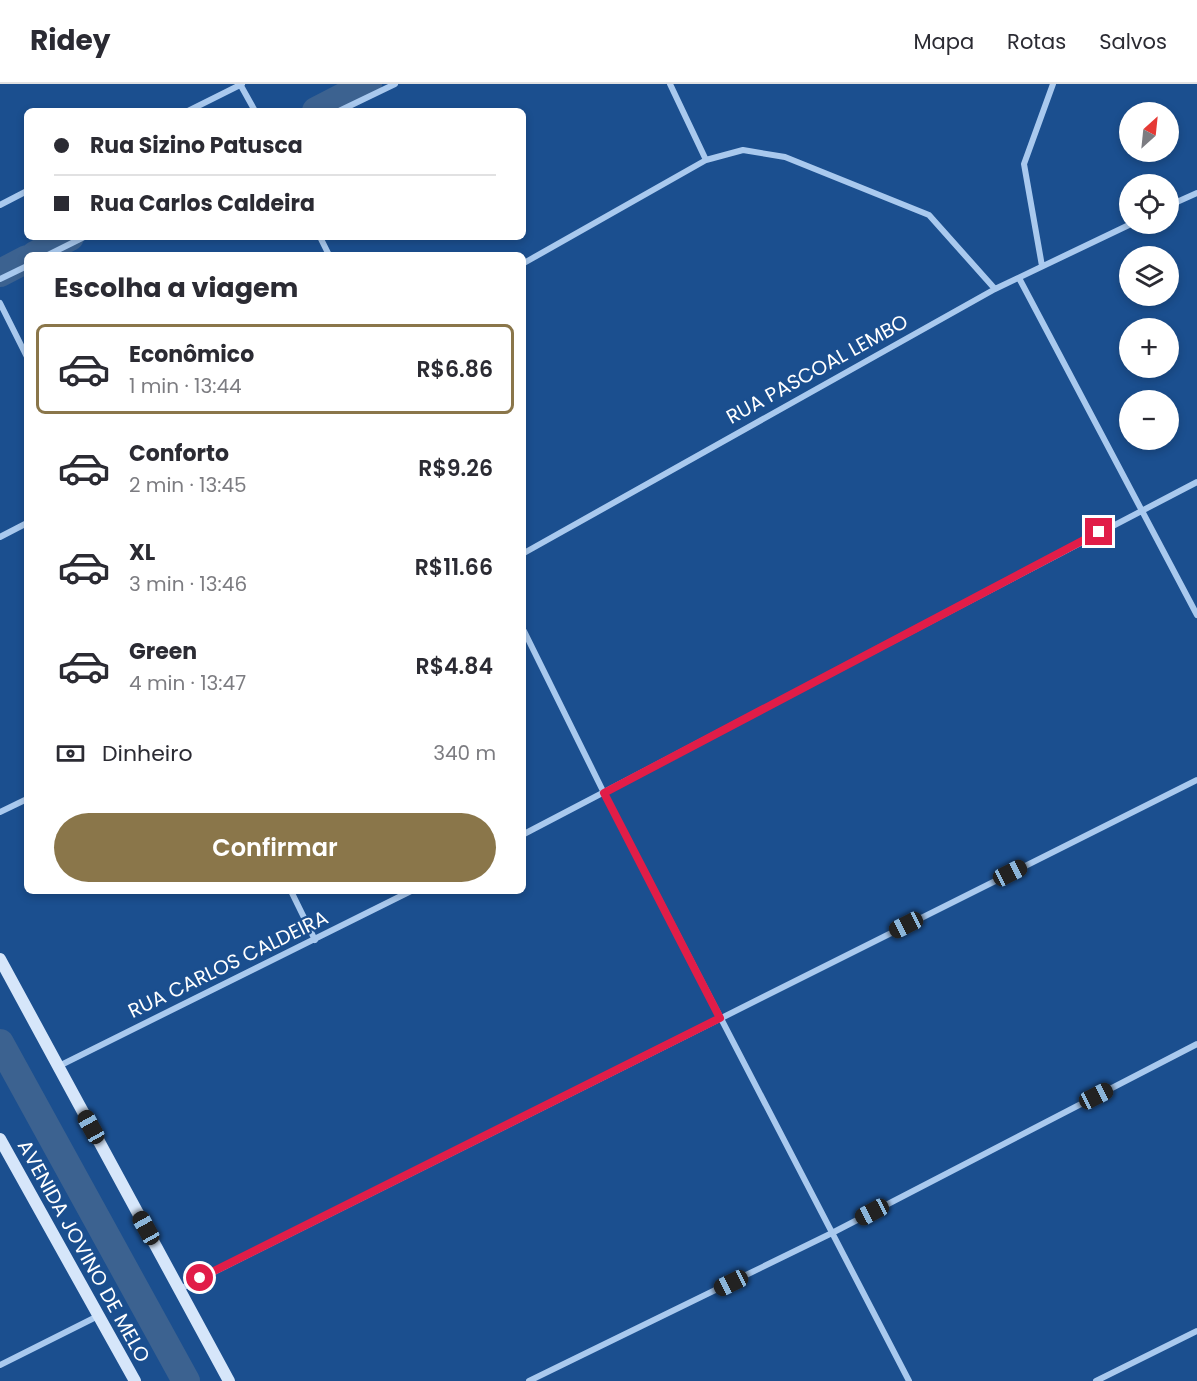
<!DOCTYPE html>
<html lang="pt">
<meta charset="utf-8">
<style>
body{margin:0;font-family:Poppins,sans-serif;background:#f7f7f7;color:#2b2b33;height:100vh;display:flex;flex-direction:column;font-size:22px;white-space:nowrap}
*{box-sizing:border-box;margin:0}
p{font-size:20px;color:#7c7c81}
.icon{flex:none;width:33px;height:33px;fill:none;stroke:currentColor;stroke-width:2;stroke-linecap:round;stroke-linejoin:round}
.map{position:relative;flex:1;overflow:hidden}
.details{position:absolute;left:24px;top:168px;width:502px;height:642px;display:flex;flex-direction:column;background:#fff;border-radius:9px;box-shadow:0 3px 9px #0003}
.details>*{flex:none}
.banner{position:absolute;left:24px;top:24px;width:502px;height:132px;border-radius:9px;box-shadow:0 3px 9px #0003;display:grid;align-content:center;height:132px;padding:0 30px;background:#fff}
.needle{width:39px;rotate:27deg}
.fabs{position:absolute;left:1119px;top:18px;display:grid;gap:12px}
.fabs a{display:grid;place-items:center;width:60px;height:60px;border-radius:50%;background:#fff;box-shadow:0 3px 9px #0003;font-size:30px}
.end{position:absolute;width:27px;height:27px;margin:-14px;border:8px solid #e11d48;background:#fff;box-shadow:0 0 0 3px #fff}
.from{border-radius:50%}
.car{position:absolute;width:18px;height:36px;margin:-18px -9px;border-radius:8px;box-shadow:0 0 4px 2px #0007;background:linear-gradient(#222 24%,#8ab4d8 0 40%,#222 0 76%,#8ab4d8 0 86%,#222 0)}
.banner b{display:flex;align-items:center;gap:21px;height:57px;font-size:22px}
.banner b+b{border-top:2px solid #e1e1e2}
.banner i{width:15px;height:15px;background:#2b2b33}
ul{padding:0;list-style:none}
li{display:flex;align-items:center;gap:18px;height:90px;margin:0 12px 9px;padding:0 18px;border:3px solid transparent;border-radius:9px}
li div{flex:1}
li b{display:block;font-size:22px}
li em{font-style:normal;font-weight:600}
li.active{border-color:#8a764a}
li>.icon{width:54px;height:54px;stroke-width:1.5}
h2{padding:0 30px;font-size:27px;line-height:72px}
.pay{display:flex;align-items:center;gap:15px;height:66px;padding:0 30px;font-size:22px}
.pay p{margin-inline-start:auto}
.cta{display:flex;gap:12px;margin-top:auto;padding:12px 30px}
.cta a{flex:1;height:69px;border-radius:36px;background:#8a764a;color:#fff;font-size:24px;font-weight:600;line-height:69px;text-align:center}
header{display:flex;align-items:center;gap:36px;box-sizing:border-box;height:84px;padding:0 30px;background:#fff;border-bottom:2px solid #e1e1e2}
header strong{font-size:28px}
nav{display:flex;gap:33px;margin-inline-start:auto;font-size:21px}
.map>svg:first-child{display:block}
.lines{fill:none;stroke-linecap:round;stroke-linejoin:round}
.canal{stroke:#3c6290;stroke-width:28}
.street{stroke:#a9c9ee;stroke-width:6}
.secondary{stroke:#d6e6fa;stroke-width:12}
.route{stroke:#e11d48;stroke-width:8}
.labels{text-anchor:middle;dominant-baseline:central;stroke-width:4.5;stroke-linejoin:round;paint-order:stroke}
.street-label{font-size:20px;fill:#fff;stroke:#1b4f8f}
</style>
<header>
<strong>Ridey</strong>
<nav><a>Mapa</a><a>Rotas</a><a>Salvos</a></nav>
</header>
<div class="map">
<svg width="1197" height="1297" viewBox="0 0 1197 1297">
<rect width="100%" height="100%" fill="#1b4f8f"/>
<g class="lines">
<path class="canal" d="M316,27L368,0
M35,171L70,153
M0,189L27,175
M0,959L186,1297"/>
<path class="street" d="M240,0L255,27
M670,0L706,76
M188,27L242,0
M339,27L395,0
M0,121L27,107
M1168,122L1197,109
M320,153L329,171
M48,171L84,153
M524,179L706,76L743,66L785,73L929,131L995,205
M1042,182L1024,80L1053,0
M1019,194L1197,531
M0,195L27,182
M0,219L27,273
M0,453L27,439
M524,469L995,205L1131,140
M524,547L604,709L909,1297
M0,728L27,715
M524,750L1197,398
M291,807L315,856
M59,982L411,807
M180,1205L1197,696
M0,1281L98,1232
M529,1297L832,1149L1197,960
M1096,1297L1197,1247"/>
<path class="secondary" d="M0,875L229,1297
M0,1055L135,1297"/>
</g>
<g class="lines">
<path class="route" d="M200,1194L720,934L604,709L1099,448"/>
</g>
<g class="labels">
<g class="street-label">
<text transform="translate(817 285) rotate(-29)">RUA PASCOAL LEMBO</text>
<text transform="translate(228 880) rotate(-26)">RUA CARLOS CALDEIRA</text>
<text transform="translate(84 1167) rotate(61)">AVENIDA JOVINO DE MELO</text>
</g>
</g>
</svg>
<div class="fabs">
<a><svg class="needle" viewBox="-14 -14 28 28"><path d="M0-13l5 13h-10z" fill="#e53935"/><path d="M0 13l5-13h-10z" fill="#7c7c81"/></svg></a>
<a><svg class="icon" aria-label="locate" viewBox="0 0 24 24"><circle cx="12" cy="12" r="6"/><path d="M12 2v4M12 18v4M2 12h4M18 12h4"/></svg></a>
<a><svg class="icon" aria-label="layers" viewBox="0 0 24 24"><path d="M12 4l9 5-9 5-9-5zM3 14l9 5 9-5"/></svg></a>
<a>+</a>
<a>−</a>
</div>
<i class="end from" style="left:200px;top:1194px"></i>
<i class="end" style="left:1099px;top:448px"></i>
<i class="car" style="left:1010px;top:789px;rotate:63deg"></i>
<i class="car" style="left:906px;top:841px;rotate:243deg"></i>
<i class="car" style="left:1096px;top:1012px;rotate:63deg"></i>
<i class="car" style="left:91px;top:1043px;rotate:331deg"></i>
<i class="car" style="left:872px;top:1128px;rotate:242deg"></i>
<i class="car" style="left:146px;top:1144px;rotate:331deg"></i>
<i class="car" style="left:731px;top:1199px;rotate:244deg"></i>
<div class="banner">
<b><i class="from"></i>Rua Sizino Patusca</b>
<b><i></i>Rua Carlos Caldeira</b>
</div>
<section class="details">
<h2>Escolha a viagem</h2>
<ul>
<li class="active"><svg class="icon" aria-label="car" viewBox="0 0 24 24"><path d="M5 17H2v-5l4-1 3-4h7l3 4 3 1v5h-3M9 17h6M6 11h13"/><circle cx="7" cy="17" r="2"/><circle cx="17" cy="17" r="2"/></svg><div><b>Econômico</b><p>1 min · 13:44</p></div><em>R$6.86</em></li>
<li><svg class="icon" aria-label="car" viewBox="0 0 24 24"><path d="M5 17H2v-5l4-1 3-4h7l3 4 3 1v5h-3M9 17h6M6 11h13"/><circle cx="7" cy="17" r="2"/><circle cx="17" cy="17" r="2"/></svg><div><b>Conforto</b><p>2 min · 13:45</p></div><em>R$9.26</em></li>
<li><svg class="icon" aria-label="car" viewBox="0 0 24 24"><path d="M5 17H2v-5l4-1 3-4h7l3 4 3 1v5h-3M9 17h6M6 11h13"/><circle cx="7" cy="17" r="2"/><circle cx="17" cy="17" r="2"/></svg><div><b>XL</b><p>3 min · 13:46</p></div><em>R$11.66</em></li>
<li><svg class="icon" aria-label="car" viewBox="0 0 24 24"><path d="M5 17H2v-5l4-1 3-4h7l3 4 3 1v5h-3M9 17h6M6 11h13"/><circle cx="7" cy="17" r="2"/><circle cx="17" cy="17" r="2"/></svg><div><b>Green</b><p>4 min · 13:47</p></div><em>R$4.84</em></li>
</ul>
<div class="pay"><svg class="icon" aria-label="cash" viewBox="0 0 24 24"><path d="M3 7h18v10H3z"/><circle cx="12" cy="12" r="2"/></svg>Dinheiro<p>340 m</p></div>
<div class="cta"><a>Confirmar</a></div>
</section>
</div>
